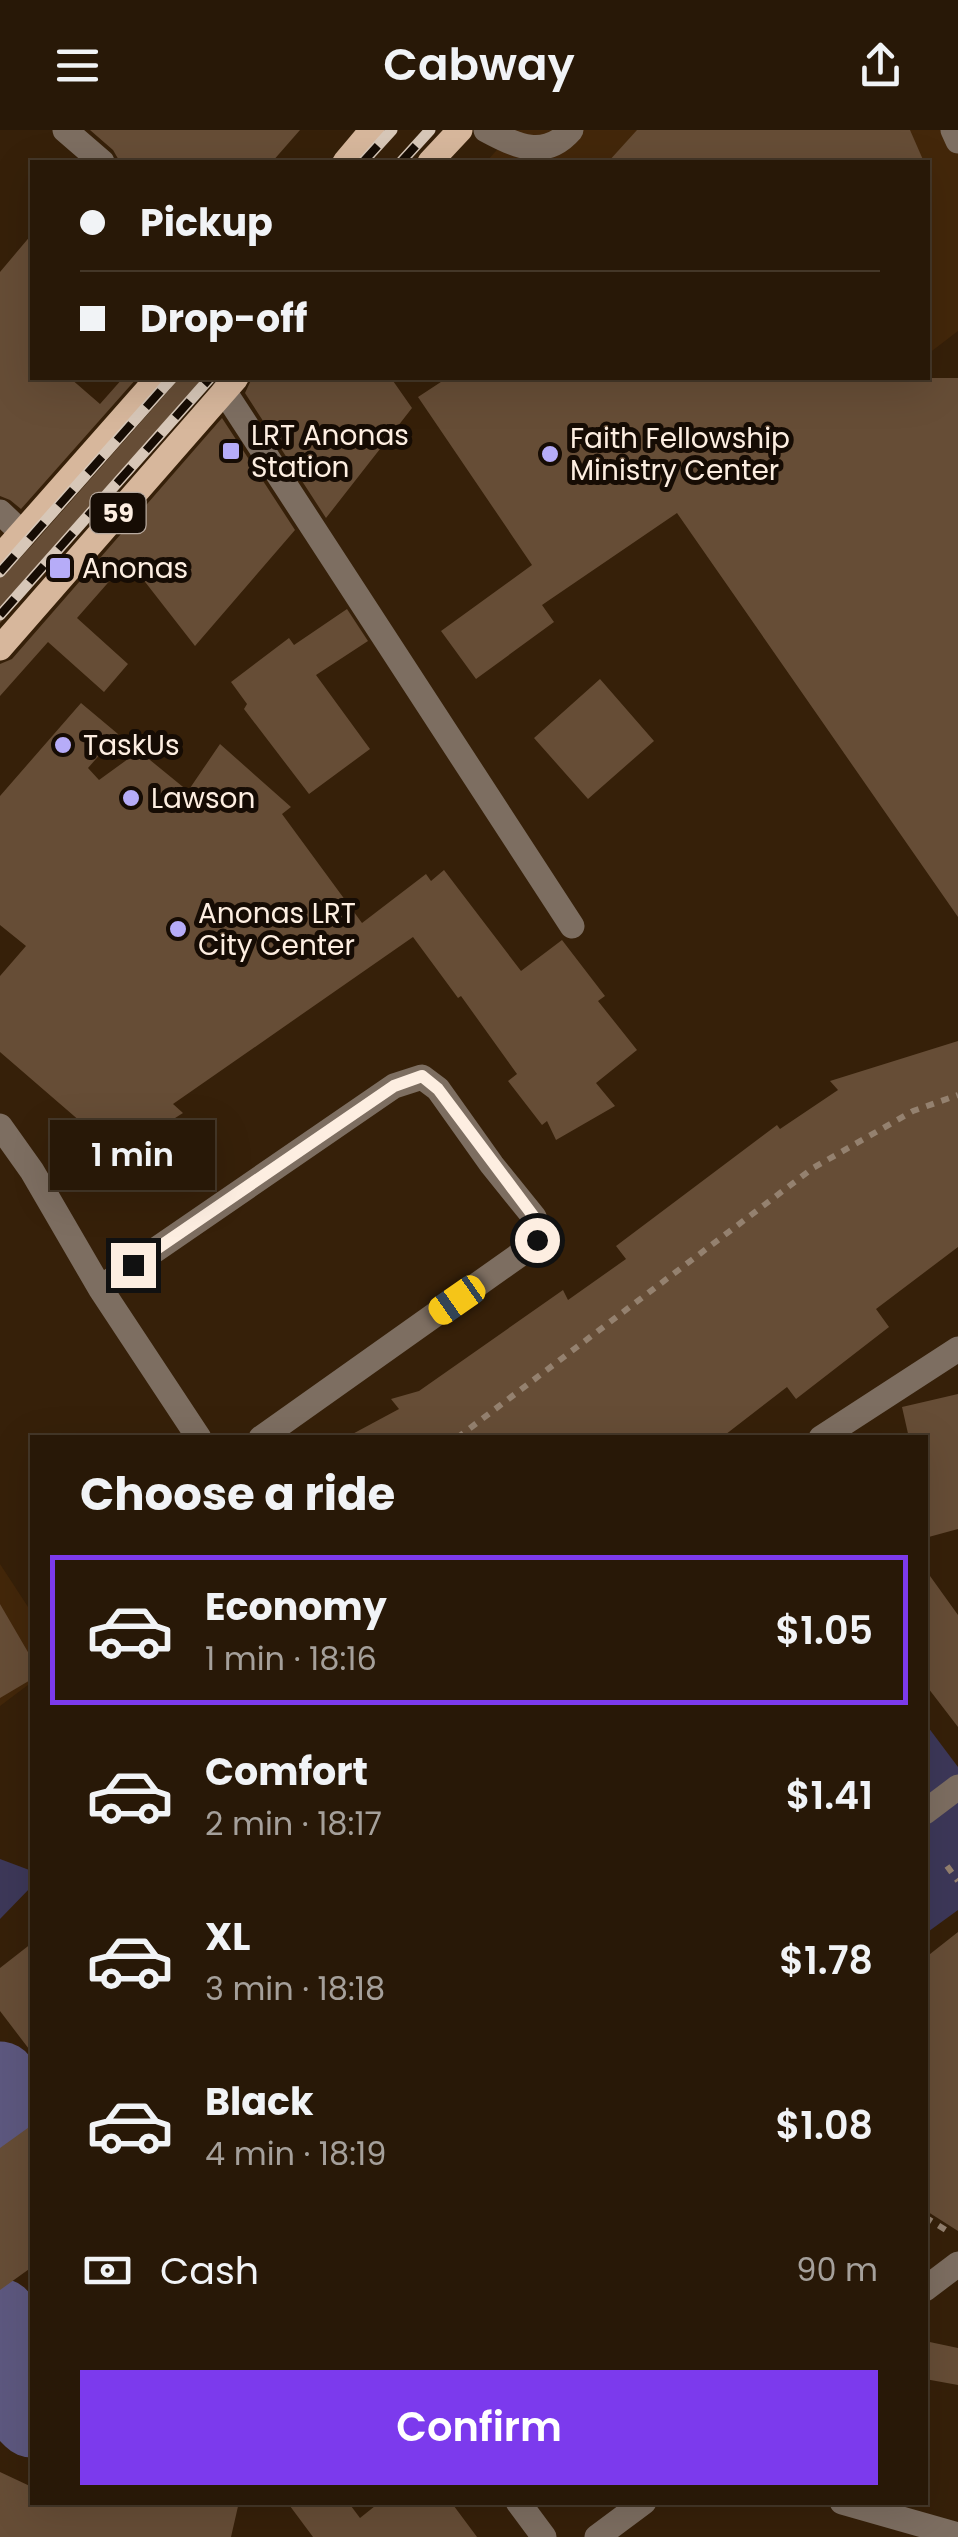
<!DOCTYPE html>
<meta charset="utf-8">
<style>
body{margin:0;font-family:Poppins,sans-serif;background:#302111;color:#f1f3f6;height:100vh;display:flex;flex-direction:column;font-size:38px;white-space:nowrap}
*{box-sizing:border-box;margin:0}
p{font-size:32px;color:#a5a09b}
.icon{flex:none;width:55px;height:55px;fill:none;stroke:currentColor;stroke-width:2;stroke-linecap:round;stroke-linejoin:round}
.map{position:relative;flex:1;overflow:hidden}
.sheet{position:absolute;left:30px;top:1305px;width:898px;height:1070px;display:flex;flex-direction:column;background:#281807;border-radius:0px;box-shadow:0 10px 40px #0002,0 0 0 2px #443728}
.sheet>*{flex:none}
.hud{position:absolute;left:30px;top:30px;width:900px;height:220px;border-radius:0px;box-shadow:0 10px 40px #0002,0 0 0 2px #443728;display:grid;align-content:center;height:220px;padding:0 50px;background:#281807}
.end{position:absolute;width:45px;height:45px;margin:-22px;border:12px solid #fdeee1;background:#111;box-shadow:0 0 0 5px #111}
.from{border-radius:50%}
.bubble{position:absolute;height:70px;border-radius:0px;background:#281807;box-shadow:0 10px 40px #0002,0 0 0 2px #443728;font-size:32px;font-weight:600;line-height:70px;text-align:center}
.car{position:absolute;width:30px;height:60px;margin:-30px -15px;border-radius:12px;box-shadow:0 0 8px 2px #0007;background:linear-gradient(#f5c518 24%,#345 0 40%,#f5c518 0 76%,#345 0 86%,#f5c518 0)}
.hud b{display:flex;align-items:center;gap:35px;height:95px;font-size:38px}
.hud b+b{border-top:2px solid #443728}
.hud i{width:25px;height:25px;background:#f1f3f6}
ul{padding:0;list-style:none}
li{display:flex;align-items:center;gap:30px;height:150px;margin:0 20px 15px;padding:0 30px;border:5px solid transparent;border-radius:0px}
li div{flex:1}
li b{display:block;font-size:38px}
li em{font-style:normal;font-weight:600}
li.on{border-color:#7c3aed}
li>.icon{width:90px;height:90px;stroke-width:1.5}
h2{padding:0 50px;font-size:45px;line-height:120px}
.pay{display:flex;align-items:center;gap:25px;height:110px;padding:0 50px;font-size:38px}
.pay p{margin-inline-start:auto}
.button{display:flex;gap:20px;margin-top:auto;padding:20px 50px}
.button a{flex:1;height:115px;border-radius:0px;background:#7c3aed;color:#fff;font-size:40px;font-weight:600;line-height:115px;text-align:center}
header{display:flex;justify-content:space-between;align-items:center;height:130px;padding:0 50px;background:#281807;font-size:45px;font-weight:600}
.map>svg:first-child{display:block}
.built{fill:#43270a}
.green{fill:#3d3859}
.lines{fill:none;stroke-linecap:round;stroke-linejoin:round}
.river{stroke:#5d587f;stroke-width:75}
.building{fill:#664d36}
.path{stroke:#94816f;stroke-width:6;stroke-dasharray:8 8;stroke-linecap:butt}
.minor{stroke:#7d6e61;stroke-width:25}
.major{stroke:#d7b79c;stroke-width:25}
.rail-casing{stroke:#d7c7b8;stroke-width:11}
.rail{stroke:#160c04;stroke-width:8;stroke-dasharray:22;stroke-linecap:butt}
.route{stroke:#fdeee1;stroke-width:12}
.poi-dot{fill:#b6acf8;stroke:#160c04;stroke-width:4}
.labels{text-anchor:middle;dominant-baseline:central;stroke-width:10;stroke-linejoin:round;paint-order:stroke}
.shield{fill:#160c04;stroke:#b8aa9f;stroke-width:2.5}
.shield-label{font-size:25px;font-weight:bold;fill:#fdeee1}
.poi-label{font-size:28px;fill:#fdeee1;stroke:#160c04;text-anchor:start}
</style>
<header><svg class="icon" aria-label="menu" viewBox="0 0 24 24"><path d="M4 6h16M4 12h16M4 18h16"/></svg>Cabway<svg class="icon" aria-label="share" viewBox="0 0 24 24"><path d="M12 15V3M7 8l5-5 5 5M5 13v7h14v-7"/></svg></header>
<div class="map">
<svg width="958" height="2407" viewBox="0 0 958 2407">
<rect width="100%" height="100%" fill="#362009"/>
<path class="built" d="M515,0H958V201L928,224V32H486Z
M0,1434L32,1483V1552L0,1576Z"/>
<path class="green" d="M925,1593L958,1637V1780L925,1804Z
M0,1729L32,1741V1756L0,1789Z"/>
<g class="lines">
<path class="river" d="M0,1949L7,1975L0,2008
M0,2186L21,2227L23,2281L32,2290"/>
</g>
<path class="building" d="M90,0H300L272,32H120L113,20Z
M637,0H910L924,32H608Z
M32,104V248H70L100,274L123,248H137L21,379L10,370L0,366V142Z
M174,248H215L0,493V443L11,438L34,413L170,259Z
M252,248H391L412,278L326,388L245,263Z
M447,248H958V787L677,383L542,475L554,492L476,549L441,501L532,435L418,267Z
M222,288L295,400L195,516L128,430L77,488L128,534L104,562L48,512L0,566V534L12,529Z
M347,479L368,511L316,545L370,619L309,664L244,579L247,574L231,552L289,508L294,515Z
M600,549L654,611L588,669L534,608Z
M81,573L118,604L88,638L99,650L139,621L188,661L220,614L291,677L282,684L362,793L426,744L431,751L444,740L521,841L562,810L605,866L598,871L637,920L596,953L615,976L556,1010L547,991L542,995L508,951L517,944L461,866L458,868L413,807L173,974L183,983L118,1024L0,922V846L26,816L0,795V666Z
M958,911V1117L876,1179L889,1197L796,1269L787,1257L721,1308H345L399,1279L391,1269L419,1261L563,1160L568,1170L626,1129L616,1116L777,995L780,999L838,960L830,951Z
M958,1264V1399L925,1408V1308H909L902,1277Z
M925,1439L958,1485V1597L925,1554Z
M0,1474L32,1529V1549L0,1568Z
M958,1802V2101L925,2080V1828Z
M32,1813V1923L0,1881V1838Z
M32,1995V2137L0,2160V2018Z
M925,2211L958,2218V2255L925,2249Z
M0,2342L32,2357V2372H239L231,2407H0Z
M287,2372H348L360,2388L380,2372H451L477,2407H313Z"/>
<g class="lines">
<path class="path" d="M457,1308L813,1038L913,981L958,965
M947,1736L958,1751
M925,2087L949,2102"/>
<path class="minor" d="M65,0L102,32
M486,0C516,16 545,30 571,0
M953,0L958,11
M224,261L572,796
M0,382L22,403
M0,996L32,1041L100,1158L199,1308
M100,1158L394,956L422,947L438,959L492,1035L534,1087L541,1104L522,1123L261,1308
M821,1308L958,1219
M925,1682L958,1657
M925,2159L958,2134
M518,2372L544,2407
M842,2372L958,2405
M597,2407L644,2372"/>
<path class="major" d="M345,32L372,0
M430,32L460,0
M0,427L158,248
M0,518L236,248"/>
<g class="rail-casing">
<path id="rail" d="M363,32L392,0
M401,32L430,0
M0,442L172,248
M0,485L210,248"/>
</g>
<use href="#rail" class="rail"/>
</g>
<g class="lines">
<path class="route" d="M133,1135L394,956L422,946L438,959L534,1087L541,1104L537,1110"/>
</g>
<g class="poi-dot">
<rect x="221" y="311" width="20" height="20" rx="5"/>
<circle cx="550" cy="324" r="10"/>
<rect x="48" y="426" width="24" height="24" rx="5"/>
<circle cx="63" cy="615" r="10"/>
<circle cx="131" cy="668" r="10"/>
<circle cx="178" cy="799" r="10"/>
</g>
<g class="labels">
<rect class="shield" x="90.5" y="363" width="55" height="40" rx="8"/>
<g class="shield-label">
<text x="118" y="383">59</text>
</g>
<g class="poi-label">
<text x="251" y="305">LRT Anonas<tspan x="251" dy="32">Station</tspan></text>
<text x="570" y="308">Faith Fellowship<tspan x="570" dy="32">Ministry Center</tspan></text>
<text x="82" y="438">Anonas</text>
<text x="83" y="615">TaskUs</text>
<text x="151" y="668">Lawson</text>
<text x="198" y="783">Anonas LRT<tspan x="198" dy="32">City Center</tspan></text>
</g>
</g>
</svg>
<i class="end from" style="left:537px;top:1110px"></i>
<i class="end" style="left:133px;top:1135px"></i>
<div class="bubble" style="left:50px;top:990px;width:165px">1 min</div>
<i class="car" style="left:457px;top:1170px;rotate:235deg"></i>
<div class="hud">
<b><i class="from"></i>Pickup</b>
<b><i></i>Drop-off</b>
</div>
<section class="sheet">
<h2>Choose a ride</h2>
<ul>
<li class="on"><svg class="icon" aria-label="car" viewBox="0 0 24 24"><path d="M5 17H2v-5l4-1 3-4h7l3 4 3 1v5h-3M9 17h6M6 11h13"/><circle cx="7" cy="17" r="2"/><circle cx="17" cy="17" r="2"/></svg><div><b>Economy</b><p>1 min · 18:16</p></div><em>$1.05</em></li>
<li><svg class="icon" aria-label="car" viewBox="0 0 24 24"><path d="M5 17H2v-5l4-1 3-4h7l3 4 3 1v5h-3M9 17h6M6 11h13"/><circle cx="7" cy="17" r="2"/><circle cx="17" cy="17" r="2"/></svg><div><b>Comfort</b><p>2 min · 18:17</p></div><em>$1.41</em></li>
<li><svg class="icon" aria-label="car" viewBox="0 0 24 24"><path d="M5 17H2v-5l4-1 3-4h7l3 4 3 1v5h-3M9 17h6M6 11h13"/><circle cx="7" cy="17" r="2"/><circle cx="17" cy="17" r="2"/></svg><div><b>XL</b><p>3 min · 18:18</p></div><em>$1.78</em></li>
<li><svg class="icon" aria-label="car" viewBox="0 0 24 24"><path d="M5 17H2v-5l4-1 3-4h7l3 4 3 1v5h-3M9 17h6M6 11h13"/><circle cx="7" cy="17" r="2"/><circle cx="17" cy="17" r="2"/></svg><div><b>Black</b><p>4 min · 18:19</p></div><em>$1.08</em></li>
</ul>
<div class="pay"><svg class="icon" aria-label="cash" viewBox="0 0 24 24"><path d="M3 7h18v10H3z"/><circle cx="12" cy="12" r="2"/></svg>Cash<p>90 m</p></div>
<div class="button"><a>Confirm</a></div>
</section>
</div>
